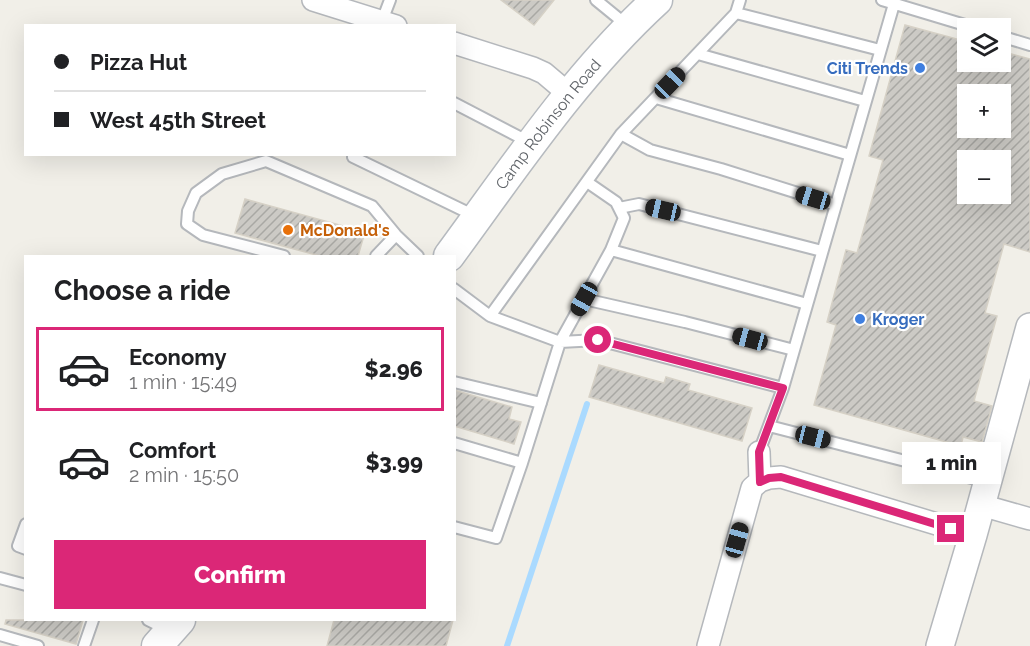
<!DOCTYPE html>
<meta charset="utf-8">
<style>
body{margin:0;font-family:Raleway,sans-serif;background:#f6f6f6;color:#202124;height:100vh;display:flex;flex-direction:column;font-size:22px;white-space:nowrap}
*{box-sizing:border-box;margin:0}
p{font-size:20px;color:#757577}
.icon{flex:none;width:33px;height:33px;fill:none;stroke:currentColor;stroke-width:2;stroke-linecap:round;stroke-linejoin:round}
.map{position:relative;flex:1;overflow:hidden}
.sheet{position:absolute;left:24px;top:255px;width:432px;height:366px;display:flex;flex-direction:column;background:#fff;border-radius:0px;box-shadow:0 6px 24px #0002}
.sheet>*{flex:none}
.top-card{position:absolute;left:24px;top:24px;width:432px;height:132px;border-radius:0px;box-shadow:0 6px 24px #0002;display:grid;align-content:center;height:132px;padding:0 30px;background:#fff}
.fabs{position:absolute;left:957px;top:18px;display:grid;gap:12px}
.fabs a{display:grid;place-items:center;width:54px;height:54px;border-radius:0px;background:#fff;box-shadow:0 6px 24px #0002;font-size:30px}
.end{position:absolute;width:27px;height:27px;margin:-14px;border:8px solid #db2777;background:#fff;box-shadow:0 0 0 3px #fff}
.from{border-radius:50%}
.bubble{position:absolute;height:42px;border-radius:0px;background:#fff;box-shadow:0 6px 24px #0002;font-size:20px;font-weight:800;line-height:42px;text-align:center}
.car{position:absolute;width:18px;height:36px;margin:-18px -9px;border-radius:8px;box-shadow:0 0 4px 2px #0007;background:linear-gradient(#222 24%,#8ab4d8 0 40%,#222 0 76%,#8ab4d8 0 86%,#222 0)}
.top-card b{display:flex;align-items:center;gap:21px;height:57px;font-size:22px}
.top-card b+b{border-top:2px solid #e0e0e0}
.top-card i{width:15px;height:15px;background:#202124}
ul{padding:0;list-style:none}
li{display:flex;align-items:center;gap:18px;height:84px;margin:0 12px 9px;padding:0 18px;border:3px solid transparent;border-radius:0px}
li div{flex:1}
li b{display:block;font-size:22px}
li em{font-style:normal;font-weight:800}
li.selected{border-color:#db2777}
li>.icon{width:54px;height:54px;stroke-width:1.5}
h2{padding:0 30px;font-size:27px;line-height:72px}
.cta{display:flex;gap:12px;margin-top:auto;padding:12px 30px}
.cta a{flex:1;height:69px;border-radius:0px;background:#db2777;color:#fff;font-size:24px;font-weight:800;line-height:69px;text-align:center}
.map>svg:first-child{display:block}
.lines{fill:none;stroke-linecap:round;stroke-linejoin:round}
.stream{stroke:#aadaff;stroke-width:6}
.building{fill:url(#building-hatch);stroke:#d6d1c6;stroke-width:1.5;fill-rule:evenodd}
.service-casing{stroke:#b5b8bc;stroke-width:14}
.minor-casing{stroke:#b5b8bc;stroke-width:24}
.tertiary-casing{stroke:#b5b8bc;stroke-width:30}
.secondary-casing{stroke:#b6babf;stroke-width:33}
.service{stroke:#fff;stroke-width:10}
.minor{stroke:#fff;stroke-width:21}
.tertiary{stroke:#fff;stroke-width:27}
.secondary{stroke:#fff;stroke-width:30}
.route{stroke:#db2777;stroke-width:8}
.shop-dot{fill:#3f7fe0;stroke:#fff;stroke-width:2}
.food-dot{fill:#e8710a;stroke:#fff;stroke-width:2}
.labels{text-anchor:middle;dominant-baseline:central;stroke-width:4.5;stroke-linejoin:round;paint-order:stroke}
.shop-label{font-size:16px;font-weight:bold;fill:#366cbe;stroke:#fff;text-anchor:end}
.street-label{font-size:16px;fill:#5f6368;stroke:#fff}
.food-label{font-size:16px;font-weight:bold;fill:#c56008;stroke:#fff;text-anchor:start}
</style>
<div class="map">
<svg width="1030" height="646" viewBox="0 0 1030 646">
<defs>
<pattern id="building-hatch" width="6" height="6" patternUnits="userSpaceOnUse" patternTransform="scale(1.5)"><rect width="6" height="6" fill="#cccac5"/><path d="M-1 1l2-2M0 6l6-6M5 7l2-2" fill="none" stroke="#a9a8a4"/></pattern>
</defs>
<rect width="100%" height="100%" fill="#f1efe8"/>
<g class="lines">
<path class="stream" d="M507,646L587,404"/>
</g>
<path class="building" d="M501,0H554L534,25Z
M905,25L968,42V62H1000V51L1030,59V252L1004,244L985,313L997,316L974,401L992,406L982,442L963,437L961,446L814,405L836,325L827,322L846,250L857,253L883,160L869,156ZM968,94H1000V128H968ZM968,160H1000V194H968Z
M245,199L365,232L358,256H320L235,233Z
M599,365L664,383L666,377L690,384L688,390L752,408L742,441L589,397Z
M454,390L512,407L509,419L521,422L514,444L454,426Z
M6,620H83L76,644L5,624Z
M334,620H453L446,646H327Z"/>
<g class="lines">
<g class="service-casing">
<path id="service" d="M596,0L629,27
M882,0L975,28
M736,13L880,50
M382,21L390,0
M1000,36L1030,45
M698,54L865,101
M656,98L850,155
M454,103L529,142
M621,134L650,150L721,169L836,205
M353,157L475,216
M619,208L639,204L822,251
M611,250L807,304
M284,256L203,235L187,224L188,211L196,193L222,174L266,161L372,206L396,235L418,256
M376,256L396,235
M454,289L490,316L621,134L736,13L740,0
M584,299L685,322L794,350
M560,342L598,340L783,388L759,452
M560,342L611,250L624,218L616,202L587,182
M454,382L541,403
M783,388L894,4
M769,426L987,482
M454,443L522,463
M26,524L18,546L26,549
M454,527L496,538L522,463L560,342L490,316
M0,578L26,585
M148,620L168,630
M0,635L38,646
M84,646L93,620"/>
</g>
<g class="minor-casing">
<path id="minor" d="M313,0L396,26
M454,43L533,68L544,73L570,95
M760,481L769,478L781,477L973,535
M981,505L1030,519
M708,646L752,488L760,481L759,452"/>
</g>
<g class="tertiary-casing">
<path id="tertiary" d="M940,646L973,535L1030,327"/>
</g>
<g class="secondary-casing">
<g id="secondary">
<path id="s1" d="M449,256C513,169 577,73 657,0"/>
<path d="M157,646L180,620"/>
</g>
</g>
<use href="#service" class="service"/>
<use href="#minor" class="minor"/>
<use href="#tertiary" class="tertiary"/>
<use href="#secondary" class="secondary"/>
</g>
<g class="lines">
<path class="route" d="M598,340L783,388L759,452L760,482L769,478L781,477L951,529"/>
</g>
<g class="shop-dot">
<circle cx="920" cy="68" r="6"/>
<circle cx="860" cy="319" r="6"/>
</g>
<circle class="food-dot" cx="288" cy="230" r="6"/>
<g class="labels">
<g class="shop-label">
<text x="908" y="68">Citi Trends</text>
<text x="872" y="319" text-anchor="start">Kroger</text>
</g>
<g class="street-label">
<text stroke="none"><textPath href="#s1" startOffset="165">Camp Robinson Road</textPath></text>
</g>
<g class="food-label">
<text x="300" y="230">McDonald's</text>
</g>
</g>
</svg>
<div class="fabs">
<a><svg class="icon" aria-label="layers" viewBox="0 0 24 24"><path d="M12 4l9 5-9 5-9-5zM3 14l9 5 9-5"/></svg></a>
<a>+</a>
<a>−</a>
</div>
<i class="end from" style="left:598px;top:340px"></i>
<i class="end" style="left:951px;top:529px"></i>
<div class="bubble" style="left:902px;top:442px;width:99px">1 min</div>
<i class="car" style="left:670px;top:83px;rotate:44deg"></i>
<i class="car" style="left:813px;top:198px;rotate:287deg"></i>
<i class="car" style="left:663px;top:210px;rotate:283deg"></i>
<i class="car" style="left:584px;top:299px;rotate:209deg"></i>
<i class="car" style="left:750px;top:339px;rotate:285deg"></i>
<i class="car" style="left:813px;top:437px;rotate:104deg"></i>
<i class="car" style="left:737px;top:540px;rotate:16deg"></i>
<div class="top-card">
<b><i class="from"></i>Pizza Hut</b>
<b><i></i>West 45th Street</b>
</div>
<section class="sheet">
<h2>Choose a ride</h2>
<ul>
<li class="selected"><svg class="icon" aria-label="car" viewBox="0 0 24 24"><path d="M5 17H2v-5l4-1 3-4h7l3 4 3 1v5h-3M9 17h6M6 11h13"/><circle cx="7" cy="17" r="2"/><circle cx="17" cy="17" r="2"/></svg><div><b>Economy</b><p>1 min · 15:49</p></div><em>$2.96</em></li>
<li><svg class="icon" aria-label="car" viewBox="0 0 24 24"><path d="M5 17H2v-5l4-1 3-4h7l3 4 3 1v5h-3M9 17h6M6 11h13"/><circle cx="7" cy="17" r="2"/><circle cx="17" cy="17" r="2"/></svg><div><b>Comfort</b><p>2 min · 15:50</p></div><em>$3.99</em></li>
</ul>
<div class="cta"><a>Confirm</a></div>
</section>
</div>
